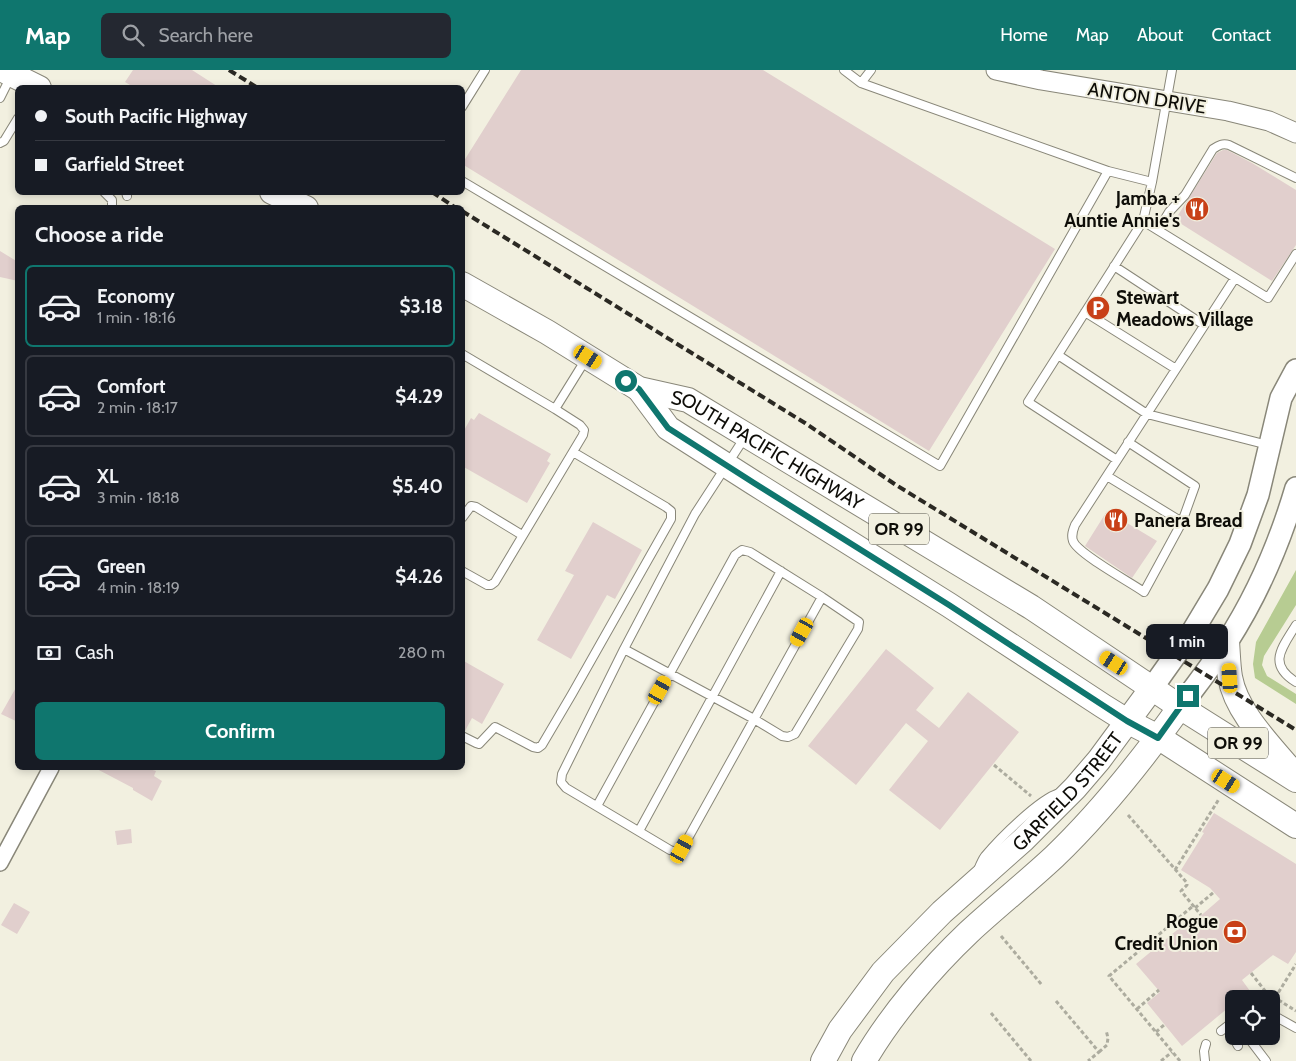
<!DOCTYPE html>
<meta charset="utf-8">
<style>
body{margin:0;font-family:Cabin,sans-serif;background:#242831;color:#f1f3f6;height:100vh;display:flex;flex-direction:column;font-size:19px;white-space:nowrap}
*{box-sizing:border-box;margin:0}
p{font-size:16px;color:#9ea1a6}
.icon{flex:none;width:28px;height:28px;fill:none;stroke:currentColor;stroke-width:2;stroke-linecap:round;stroke-linejoin:round}
.map{position:relative;flex:1;overflow:hidden}
.details{position:absolute;left:15px;top:135px;width:450px;height:565px;display:flex;flex-direction:column;background:#171b24;border-radius:8px;box-shadow:0 2px 8px #0003}
.details>*{flex:none}
.hud{position:absolute;left:15px;top:15px;width:450px;height:110px;border-radius:8px;box-shadow:0 2px 8px #0003;display:grid;align-content:center;height:110px;padding:0 20px;background:#171b24}
.fabs{position:absolute;left:1225px;top:920px;display:grid;gap:10px}
.fabs a{display:grid;place-items:center;width:55px;height:55px;border-radius:8px;background:#171b24;box-shadow:0 2px 8px #0003;font-size:25px}
.end{position:absolute;width:22px;height:22px;margin:-11px;border:6px solid #0f766e;background:#fff;box-shadow:0 0 0 2px #fff}
.from{border-radius:50%}
.bubble{position:absolute;height:35px;border-radius:8px;background:#171b24;box-shadow:0 2px 8px #0003;font-size:16px;font-weight:700;line-height:35px;text-align:center}
.car{position:absolute;width:15px;height:30px;margin:-15px -8px;border-radius:6px;box-shadow:0 0 4px 1px #0007;background:linear-gradient(#f5c518 24%,#345 0 40%,#f5c518 0 76%,#345 0 86%,#f5c518 0)}
.hud b{display:flex;align-items:center;gap:18px;height:48px;font-size:19px}
.hud b+b{border-top:1px solid #363941}
.hud i{width:12px;height:12px;background:#f1f3f6}
ul{padding:0;list-style:none}
li{display:flex;align-items:center;gap:15px;height:82px;margin:0 10px 8px;padding:0 10px;border:2px solid #363941;border-radius:8px}
li div{flex:1}
li b{display:block;font-size:19px}
li em{font-style:normal;font-weight:700}
li.active{border-color:#0f766e}
li>.icon{width:45px;height:45px;stroke-width:1.5}
h2{padding:0 20px;font-size:22px;line-height:60px}
.pay{display:flex;align-items:center;gap:12px;height:55px;padding:0 20px;font-size:19px}
.pay p{margin-inline-start:auto}
.cta{display:flex;gap:10px;margin-top:auto;padding:10px 20px}
.cta a{flex:1;height:58px;border-radius:8px;background:#0f766e;color:#fff;font-size:20px;font-weight:700;line-height:58px;text-align:center}
header{display:flex;align-items:center;gap:30px;box-sizing:border-box;height:70px;padding:0 25px;background:#0f766e;color:#fff}
header strong{font-size:24px}
nav{display:flex;gap:28px;margin-inline-start:auto;font-size:18px}
.search{width:350px;height:45px;background:#242831;display:flex;align-items:center;gap:12px;box-sizing:border-box;padding:0 18px;border-radius:8px;color:#9ea1a6;font-size:19px}
.map>svg:first-child{display:block}
.green{fill:#b7cc92}
.building{fill:#e1cfcd}
.lines{fill:none;stroke-linecap:round;stroke-linejoin:round}
.service-casing{stroke:#898779;stroke-width:10}
.minor-casing{stroke:#898779;stroke-width:18}
.tertiary-casing{stroke:#898779;stroke-width:21}
.secondary-casing{stroke:#898779;stroke-width:24}
.primary-casing{stroke:#898779;stroke-width:26}
.path{stroke:#adac9f;stroke-width:3;stroke-dasharray:4 2.5;stroke-linecap:butt}
.service{stroke:#fff;stroke-width:8}
.minor{stroke:#fff;stroke-width:15}
.tertiary{stroke:#fff;stroke-width:19}
.secondary{stroke:#fff;stroke-width:21}
.primary{stroke:#fff;stroke-width:24}
.rail{stroke:#2b2923;stroke-width:4;stroke-dasharray:8 4;stroke-linecap:butt}
.route{stroke:#0f766e;stroke-width:6}
.labels{text-anchor:middle;dominant-baseline:central;stroke-width:4;stroke-linejoin:round;paint-order:stroke}
.shield{fill:#f2f0e0;stroke:#525149;stroke-width:1}
.shield-label{font-size:18px;font-weight:bold;fill:#0e0d08}
.street-label{font-size:19px;fill:#0e0d08;stroke:#f2f0e0}
.poi-label{font-size:19px;font-weight:bold;fill:#0e0d08;stroke:#f2f0e0;text-anchor:end}
</style>
<header>
<strong>Map</strong>
<div class="search"><svg class="icon" aria-label="search" viewBox="0 0 24 24"><circle cx="10" cy="10" r="6"/><path d="M15 15l6 6"/></svg>Search here</div>
<nav><a>Home</a><a>Map</a><a>About</a><a>Contact</a></nav>
</header>
<div class="map">
<svg width="1296" height="991" viewBox="0 0 1296 991">
<rect width="100%" height="100%" fill="#f2f0e0"/>
<path class="green" d="M1296,500V535L1264,586L1262,595L1267,606L1296,624V634L1255,608L1253,594L1256,572Z"/>
<path class="building" d="M133,0H192L220,18H135L125,12Z
M521,0H763L1055,179L929,381L462,94Z
M1223,80H1227L1252,93L1296,120V175L1272,211L1175,150L1217,83Z
M0,181L18,192V211L0,207Z
M479,343L551,384L547,391L550,393L527,433L462,396V364L471,348L474,350Z
M1107,441L1157,471L1132,508L1085,476Z
M593,452L642,480L615,529L607,525L571,589L537,570L574,505L565,501Z
M886,579L934,618L916,640L939,658L968,622L1019,662L940,760L889,720L928,671L906,653L856,715L808,676Z
M462,590L504,614L482,654L472,648L465,661L462,660Z
M18,614V652L1,644Z
M95,698H146L156,701L154,706L162,711L152,731L133,720V718Z
M1214,743L1296,794V882L1288,894L1273,885L1242,910L1250,921L1241,929H1234V933L1182,976L1147,933L1160,922L1136,894L1194,846L1197,849L1220,829L1210,818L1181,800L1204,763L1202,762Z
M131,759L132,773L117,775L115,761Z
M14,833L30,842L17,864L1,855Z"/>
<g class="lines">
<g class="service-casing">
<path id="service" d="M844,0L861,13
M0,28L11,6
M462,37L485,0
M0,73L4,71L18,48
M1108,101L1152,112
M462,111L940,396L1108,101L861,13L871,0
M104,122L112,130V138
M126,122L127,126
M1143,151L1268,228L1296,184
M1158,160L1169,142L1185,125L1213,79C1219,75 1223,73 1229,75L1296,108
M1114,196L1204,255
M1085,242L1176,299
M462,284L555,339L580,355L584,360L583,365L495,512L491,515H487L462,501
M1058,285L1147,344L1268,375
M555,339L586,289
M1128,372L1195,416L1182,452L1144,522C1130,512 1078,484 1073,471C1071,465 1073,460 1075,455L1235,208
M1117,390L1028,332L1143,151L1152,112L1172,0
M1107,406L1182,452
M462,448L471,436L476,437L522,465
M1296,555C1282,578 1267,594 1296,612
M624,579L754,649L782,666L788,667L795,664L858,559L859,552L822,527L682,779L676,782L670,780L566,718L561,712L562,704L624,579L695,444L745,367
M462,666L476,673L479,674L495,657L533,677L538,678L542,675L572,624L671,449V441L666,437L573,382
M597,736L735,485L742,480L750,482L822,527
M639,761L781,501
M978,800C980,795 982,790 985,786C999,769 1039,729 1059,723
M1271,944L1296,958
M1233,951L1231,963L1238,976
M1221,961L1234,951
M1247,966L1266,991
M1205,991L1204,981L1206,974"/>
</g>
<g class="minor-casing">
<path id="minor" d="M0,793L51,698"/>
</g>
<g class="tertiary-casing">
<path id="tertiary" d="M996,0L1041,10L1228,41L1269,51L1296,63"/>
</g>
<g class="secondary-casing">
<path id="secondary" d="M1152,618L1194,559L1218,519L1240,474L1258,425L1281,328L1296,300
M1180,637C1196,615 1213,594 1227,572C1258,524 1280,472 1296,418"/>
</g>
<g class="primary-casing">
<g id="primary">
<path d="M3,0L39,18"/>
<path d="M272,122L306,138"/>
<path id="s1" d="M462,214L547,262L639,319L688,330L1031,537L1180,637L1296,710"/>
<path d="M639,319L668,358L754,413L949,535L1103,636L1127,651L1158,667L1296,756"/>
<path d="M1227,572C1228,583 1228,595 1230,607C1236,641 1267,672 1288,697"/>
<path id="s2" d="M823,991L840,960L883,902L942,842L1023,770L1075,718L1099,690L1152,618"/>
<path d="M864,991C890,946 931,898 969,862C996,837 1026,813 1054,787C1101,742 1142,690 1180,637"/>
</g>
</g>
<path class="path" d="M994,695L1031,726
M1128,745L1187,813V815L1181,821L1201,845
M1175,800L1219,729
M1195,838L1214,822
M1001,866L1042,915
M1251,903L1266,922L1296,941
M1275,928L1296,894
M1056,931L1099,982L1088,991
M1137,939L1159,920
M991,943L1031,991
M1156,962L1164,955
M1099,982L1107,975L1108,968L1106,960
M1161,991L1172,982
M1180,991L1109,906L1193,836"/>
<use href="#service" class="service"/>
<use href="#minor" class="minor"/>
<use href="#tertiary" class="tertiary"/>
<use href="#secondary" class="secondary"/>
<use href="#primary" class="primary"/>
<path class="rail" d="M229,0L258,18
M432,122L456,138
M462,141L805,353L896,415L1296,660"/>
</g>
<g class="lines">
<path class="route" d="M626,311L639,319L668,358L754,413L949,535L1127,651L1158,668L1188,626"/>
</g>
<defs>
<g id="restaurant-disc" transform="scale(1.25)"><circle r="9.5" fill="#c84017" stroke="#f2f0e0"/><path d="M-5-6h1v4h1v-4h1v4h1v-4h1v5L-1.5 .5V6h-2V.5L-5-1ZM5-6V6H3V1.5H1.5Q1.5-4 5-6Z" fill="#fff"/></g>
<g id="parking-disc" transform="scale(1.25)"><circle r="9.5" fill="#c84017" stroke="#f2f0e0"/><path d="M-3.5-5.5H1a3.5 3.5 0 0 1 0 7H-1V5.5H-3.5ZM-1-3.4V-.6H.8a1.4 1.4 0 0 0 0-2.8Z" fill="#fff"/></g>
<g id="bank-disc" transform="scale(1.25)"><circle r="9.5" fill="#c84017" stroke="#f2f0e0"/><path d="M-6-4H6V4H-6ZM0-2.3a2.3 2.3 0 1 0 0 4.6a2.3 2.3 0 1 0 0-4.6Z" fill="#fff"/></g>
</defs>
<g fill-rule="evenodd">
<use href="#restaurant-disc" x="1197" y="139"/>
<use href="#parking-disc" x="1098" y="238"/>
<use href="#restaurant-disc" x="1116" y="450"/>
<use href="#bank-disc" x="1235" y="862"/>
</g>
<g class="labels">
<g class="shield">
<rect x="869" y="443.5" width="60" height="31" rx="4"/>
<rect x="1208" y="657.5" width="60" height="31" rx="4"/>
</g>
<g class="shield-label">
<text x="899" y="459">OR 99</text>
<text x="1238" y="673">OR 99</text>
</g>
<g class="street-label">
<text transform="translate(1147 28) rotate(9)">ANTON DRIVE</text>
<text stroke="none"><textPath href="#s1" startOffset="349">SOUTH PACIFIC HIGHWAY</textPath></text>
<text stroke="none"><textPath href="#s2" startOffset="366">GARFIELD STREET</textPath></text>
</g>
<g class="poi-label">
<text x="1180" y="128">Jamba +<tspan x="1180" dy="22">Auntie Annie's</tspan></text>
<text x="1116" y="227" text-anchor="start">Stewart<tspan x="1116" dy="22">Meadows Village</tspan></text>
<text x="1134" y="450" text-anchor="start">Panera Bread</text>
<text x="1218" y="851">Rogue<tspan x="1218" dy="22">Credit Union</tspan></text>
</g>
</g>
</svg>
<div class="fabs">
<a><svg class="icon" aria-label="locate" viewBox="0 0 24 24"><circle cx="12" cy="12" r="6"/><path d="M12 2v4M12 18v4M2 12h4M18 12h4"/></svg></a>
</div>
<i class="end from" style="left:626px;top:311px"></i>
<i class="end" style="left:1188px;top:626px"></i>
<div class="bubble" style="left:1146px;top:554px;width:82px">1 min</div>
<i class="car" style="left:588px;top:287px;rotate:122deg"></i>
<i class="car" style="left:802px;top:562px;rotate:209deg"></i>
<i class="car" style="left:1114px;top:593px;rotate:303deg"></i>
<i class="car" style="left:1230px;top:608px;rotate:356deg"></i>
<i class="car" style="left:660px;top:620px;rotate:29deg"></i>
<i class="car" style="left:1226px;top:711px;rotate:122deg"></i>
<i class="car" style="left:682px;top:779px;rotate:29deg"></i>
<div class="hud">
<b><i class="from"></i>South Pacific Highway</b>
<b><i></i>Garfield Street</b>
</div>
<section class="details">
<h2>Choose a ride</h2>
<ul>
<li class="active"><svg class="icon" aria-label="car" viewBox="0 0 24 24"><path d="M5 17H2v-5l4-1 3-4h7l3 4 3 1v5h-3M9 17h6M6 11h13"/><circle cx="7" cy="17" r="2"/><circle cx="17" cy="17" r="2"/></svg><div><b>Economy</b><p>1 min · 18:16</p></div><em>$3.18</em></li>
<li><svg class="icon" aria-label="car" viewBox="0 0 24 24"><path d="M5 17H2v-5l4-1 3-4h7l3 4 3 1v5h-3M9 17h6M6 11h13"/><circle cx="7" cy="17" r="2"/><circle cx="17" cy="17" r="2"/></svg><div><b>Comfort</b><p>2 min · 18:17</p></div><em>$4.29</em></li>
<li><svg class="icon" aria-label="car" viewBox="0 0 24 24"><path d="M5 17H2v-5l4-1 3-4h7l3 4 3 1v5h-3M9 17h6M6 11h13"/><circle cx="7" cy="17" r="2"/><circle cx="17" cy="17" r="2"/></svg><div><b>XL</b><p>3 min · 18:18</p></div><em>$5.40</em></li>
<li><svg class="icon" aria-label="car" viewBox="0 0 24 24"><path d="M5 17H2v-5l4-1 3-4h7l3 4 3 1v5h-3M9 17h6M6 11h13"/><circle cx="7" cy="17" r="2"/><circle cx="17" cy="17" r="2"/></svg><div><b>Green</b><p>4 min · 18:19</p></div><em>$4.26</em></li>
</ul>
<div class="pay"><svg class="icon" aria-label="cash" viewBox="0 0 24 24"><path d="M3 7h18v10H3z"/><circle cx="12" cy="12" r="2"/></svg>Cash<p>280 m</p></div>
<div class="cta"><a>Confirm</a></div>
</section>
</div>
